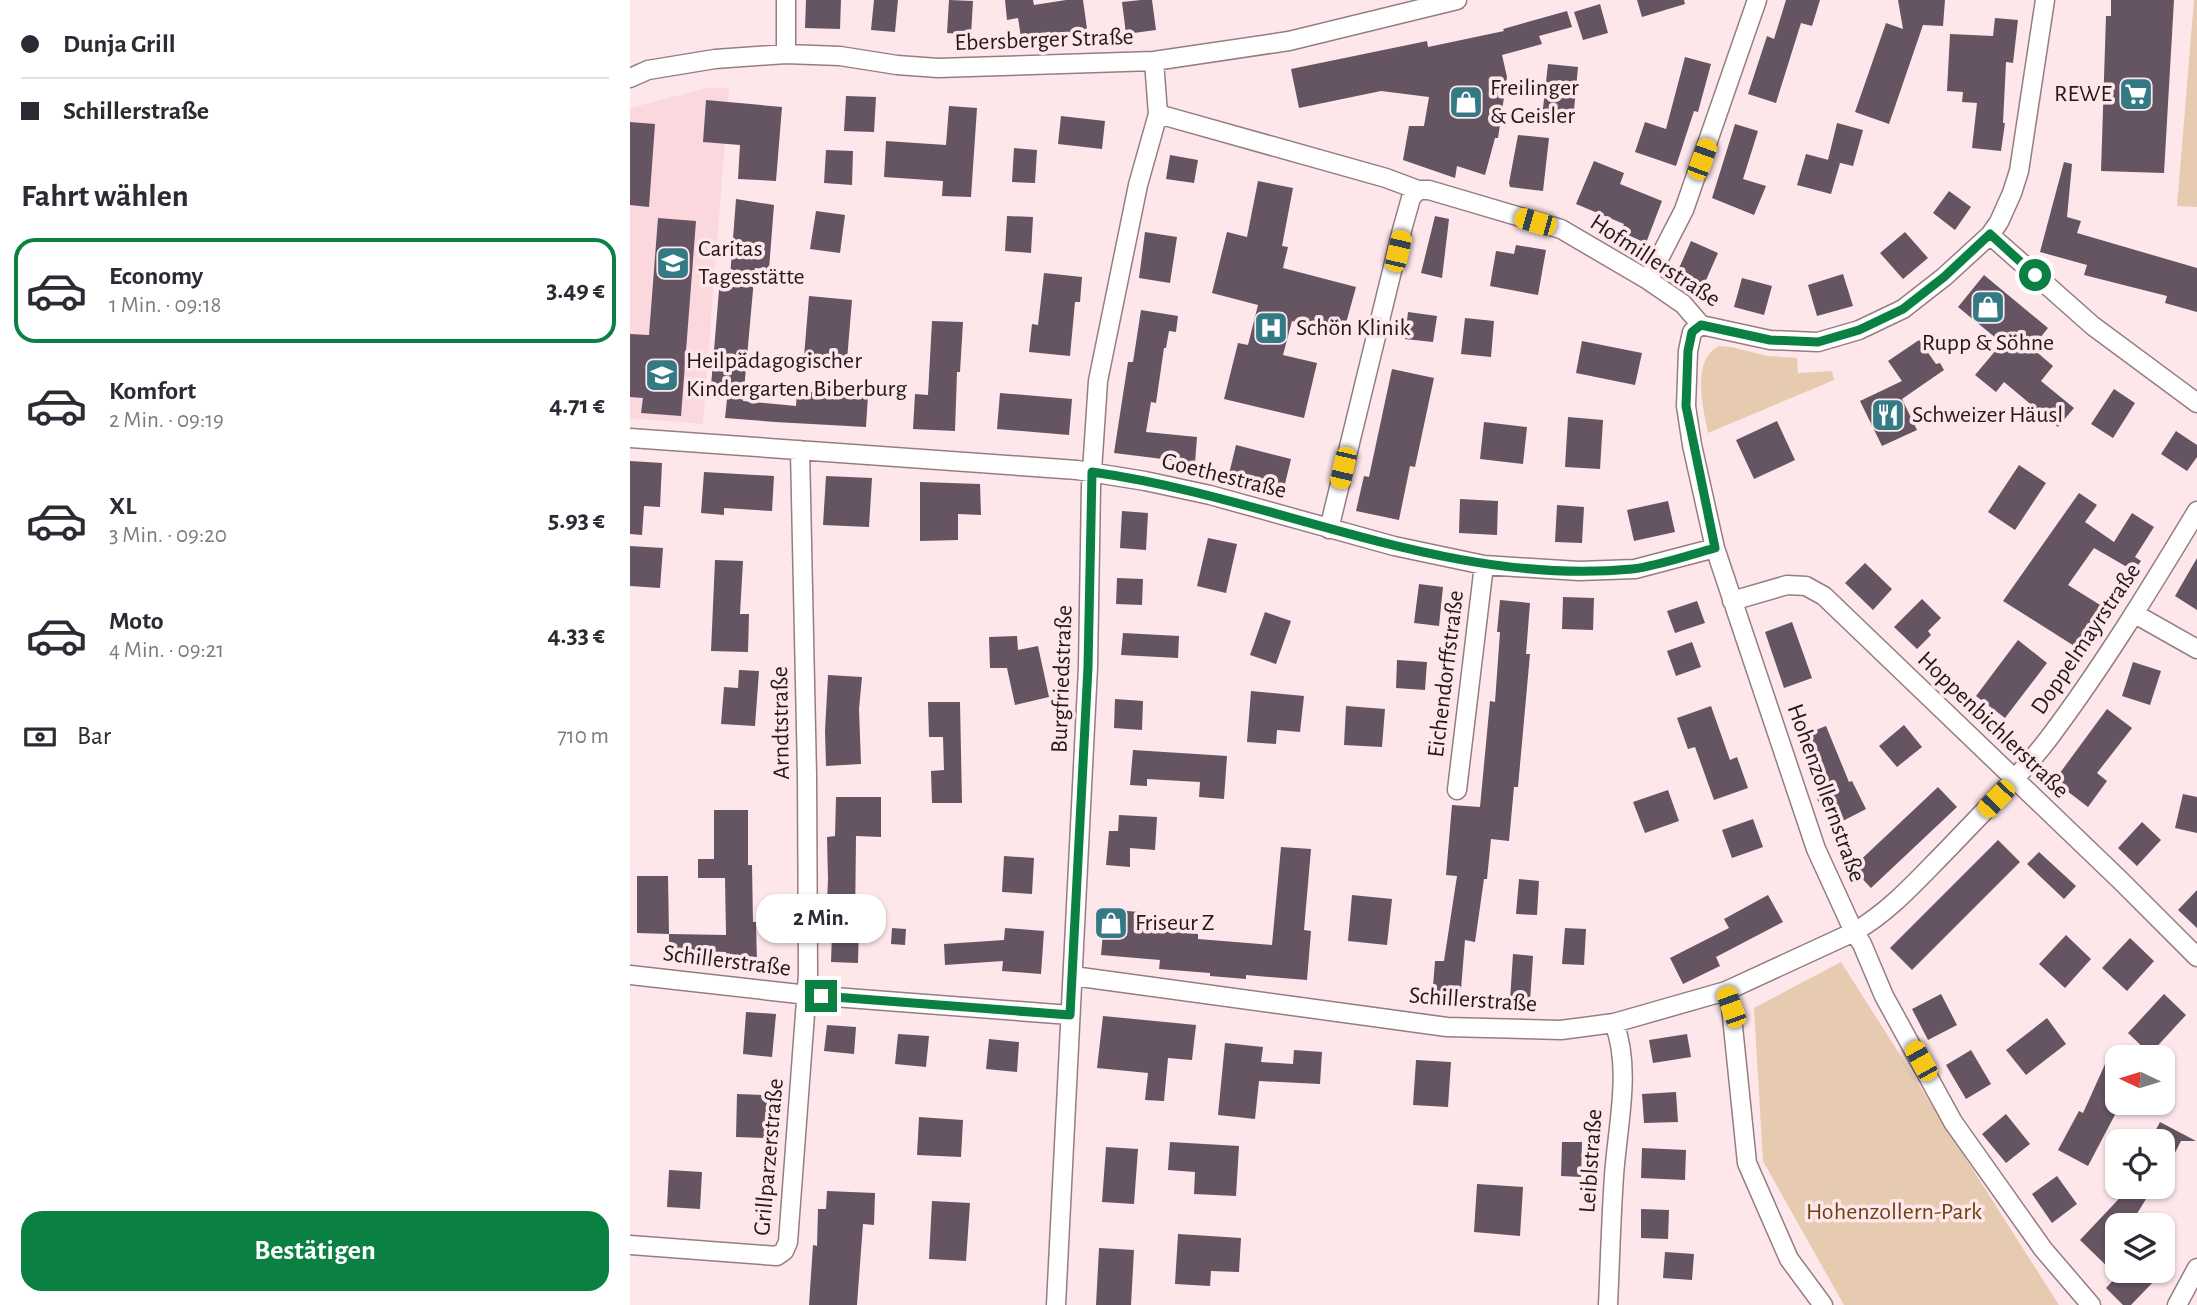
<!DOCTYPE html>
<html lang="de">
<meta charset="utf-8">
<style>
body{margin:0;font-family:"Alegreya Sans",sans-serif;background:#f2f2f3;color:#2b2b33;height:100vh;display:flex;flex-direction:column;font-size:26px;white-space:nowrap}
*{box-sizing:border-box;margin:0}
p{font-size:23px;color:#7c7c81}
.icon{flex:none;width:38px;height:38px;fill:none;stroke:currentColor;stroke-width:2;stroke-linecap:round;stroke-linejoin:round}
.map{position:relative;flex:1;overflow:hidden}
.panel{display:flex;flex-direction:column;background:#fff;width:630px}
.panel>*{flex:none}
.guide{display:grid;align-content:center;height:154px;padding:0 21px;background:#fff}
.needle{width:46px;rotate:274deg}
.controls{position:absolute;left:1475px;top:1045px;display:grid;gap:14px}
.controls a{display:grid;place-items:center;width:70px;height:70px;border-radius:14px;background:#fff;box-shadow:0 2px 5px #0004;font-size:35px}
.end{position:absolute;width:32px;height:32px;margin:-16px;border:9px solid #0b8043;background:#fff;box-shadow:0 0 0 4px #fff}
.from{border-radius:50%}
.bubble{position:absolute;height:49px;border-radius:21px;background:#fff;box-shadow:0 2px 5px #0004;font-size:23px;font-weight:700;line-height:49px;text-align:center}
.car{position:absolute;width:21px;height:42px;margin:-21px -10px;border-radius:9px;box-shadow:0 0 5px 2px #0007;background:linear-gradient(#f5c518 24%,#345 0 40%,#f5c518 0 76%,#345 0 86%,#f5c518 0)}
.guide b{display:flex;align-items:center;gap:24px;height:66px;font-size:26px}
.guide b+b{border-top:2px solid #e1e1e2}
.guide i{width:18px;height:18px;background:#2b2b33}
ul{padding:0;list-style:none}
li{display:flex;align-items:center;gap:21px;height:105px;margin:0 14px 10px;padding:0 7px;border:4px solid transparent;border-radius:21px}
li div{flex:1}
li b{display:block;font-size:26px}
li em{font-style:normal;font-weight:700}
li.active{border-color:#0b8043}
li>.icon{width:63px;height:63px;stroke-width:1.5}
h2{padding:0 21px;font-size:32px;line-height:84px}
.pay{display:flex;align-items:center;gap:18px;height:77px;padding:0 21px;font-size:26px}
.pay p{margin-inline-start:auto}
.cta{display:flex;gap:14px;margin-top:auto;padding:14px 21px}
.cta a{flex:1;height:80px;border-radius:21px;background:#0b8043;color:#fff;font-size:28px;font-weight:700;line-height:80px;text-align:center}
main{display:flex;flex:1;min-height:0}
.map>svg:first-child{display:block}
.built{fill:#fbd7de}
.green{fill:#e7cbb0}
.building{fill:#655462}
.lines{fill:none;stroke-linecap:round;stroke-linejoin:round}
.minor-casing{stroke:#957d82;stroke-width:21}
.minor{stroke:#fff;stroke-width:18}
.route{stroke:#0b8043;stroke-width:9}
.labels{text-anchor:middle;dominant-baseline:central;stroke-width:7;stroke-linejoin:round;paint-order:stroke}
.street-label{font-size:24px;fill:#22191b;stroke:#fde7eb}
.poi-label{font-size:24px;fill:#22191b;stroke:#fde7eb;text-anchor:start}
.park-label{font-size:24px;fill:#6d4411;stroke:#fde7eb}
</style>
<main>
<section class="panel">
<div class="guide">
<b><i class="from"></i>Dunja Grill</b>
<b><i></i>Schillerstraße</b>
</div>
<h2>Fahrt wählen</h2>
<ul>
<li class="active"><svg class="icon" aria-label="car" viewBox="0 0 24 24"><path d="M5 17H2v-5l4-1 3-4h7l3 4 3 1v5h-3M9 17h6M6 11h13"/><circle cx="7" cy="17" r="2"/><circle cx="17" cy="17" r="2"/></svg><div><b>Economy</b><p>1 Min. · 09:18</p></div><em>3.49 €</em></li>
<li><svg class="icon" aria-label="car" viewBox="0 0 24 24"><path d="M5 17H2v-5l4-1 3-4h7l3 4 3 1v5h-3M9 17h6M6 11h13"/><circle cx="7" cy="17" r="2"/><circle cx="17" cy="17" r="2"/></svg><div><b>Komfort</b><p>2 Min. · 09:19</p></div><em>4.71 €</em></li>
<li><svg class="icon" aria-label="car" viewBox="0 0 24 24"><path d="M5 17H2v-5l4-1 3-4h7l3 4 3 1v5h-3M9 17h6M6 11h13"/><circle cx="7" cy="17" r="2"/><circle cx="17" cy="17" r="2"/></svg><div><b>XL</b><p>3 Min. · 09:20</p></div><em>5.93 €</em></li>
<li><svg class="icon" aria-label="car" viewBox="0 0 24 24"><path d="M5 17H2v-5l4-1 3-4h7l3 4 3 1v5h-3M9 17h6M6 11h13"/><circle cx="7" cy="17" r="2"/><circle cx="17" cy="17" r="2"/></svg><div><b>Moto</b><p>4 Min. · 09:21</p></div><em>4.33 €</em></li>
</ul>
<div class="pay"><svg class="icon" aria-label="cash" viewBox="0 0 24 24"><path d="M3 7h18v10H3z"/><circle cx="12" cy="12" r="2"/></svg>Bar<p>710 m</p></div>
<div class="cta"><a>Bestätigen</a></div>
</section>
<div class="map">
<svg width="1567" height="1305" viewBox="0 0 1567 1305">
<rect width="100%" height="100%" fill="#fde7eb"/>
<path class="built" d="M77,88H99L73,424L0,418V108Z"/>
<path class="green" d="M1564,0H1567V207L1547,206Z
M1089,346L1101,347L1138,356L1167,358L1168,373L1202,371L1204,380L1078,433C1073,408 1061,360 1089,346Z
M1211,962L1429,1305H1214L1133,1161L1124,1008Z"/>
<path class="building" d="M176,0H211L210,29L175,28Z
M244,0H268L265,32L241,30Z
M319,0L343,1L341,35L317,33Z
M375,0H403L404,5L436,0H453L458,36L433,39L432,32L391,37L388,18L377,20Z
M511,0H522L526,30L496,34L492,2Z
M1007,0H1054L1055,4L1012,17Z
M1156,0H1190L1182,26L1171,23L1146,103L1118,94L1137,36L1144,39Z
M1268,0H1315L1313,26L1293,25L1259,124L1225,112L1256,23L1273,29Z
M1481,0H1544L1534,173L1471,171L1476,16H1481Z
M970,4L978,33L953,40L944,12Z
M937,11L942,27L909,36L912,44L872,55L877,77L868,138H865L855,175L827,166L825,178L773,160L779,126H794L799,97L751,91L669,108L661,69L797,41L798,47L874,31L873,29Z
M1365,18L1388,20L1383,63L1376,62L1373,123H1375L1371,151L1342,148L1347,103L1332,102L1333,92L1317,91L1320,34L1363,36Z
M1055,57L1081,64L1068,112L1064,111L1046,166L1005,152L1015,122L1036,129Z
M918,64L948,67L943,121L912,117Z
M216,96L246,97L244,132L214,131Z
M76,100L152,107L146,181L108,179L110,145L73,142Z
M319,106L347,108L341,197L312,196L313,181L254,177L256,141L316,145Z
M431,116L475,121L472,149L428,144Z
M0,122L25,124L19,207L0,205Z
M1207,123L1233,130L1223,166L1198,160Z
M1105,124L1128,131L1113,179L1136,186L1124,215L1082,198Z
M888,135L919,138L913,191L880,187L879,183Z
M384,148L407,150L405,183L382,182Z
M196,150L223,151L222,185L194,183Z
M1176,154L1210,163L1201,194L1167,185Z
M540,155L568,160L564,183L536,179Z
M964,161L994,173L990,184L1032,201L1016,243L991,232L994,224L946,204Z
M1434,162L1442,164L1437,217L1451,221L1447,233L1567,268V312L1535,303L1537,296L1454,275L1457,265L1410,252Z
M628,181L663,188L652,246L658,247L653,268L726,287L713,334L662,321L653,355L687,363L674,418L594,399L608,343L618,345L628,305L582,293L597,232L617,237Z
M1319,191L1341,207L1325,230L1303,213Z
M106,199L144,205L139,269L125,268L113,401L166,406L167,391L238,395L236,427L145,422L95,418L97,399L80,398L89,290L99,291Z
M186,211L215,215L210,253L180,249Z
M377,216L403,217L401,253L375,251Z
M805,216L819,219L812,278L791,273Z
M28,218L66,221L51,416L11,413L13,398L0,397V334L19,335Z
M515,232L547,237L540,283L509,278Z
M1275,232L1298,258L1273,279L1250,253Z
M1061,241L1088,253L1073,287L1046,275Z
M886,245L916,250L908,295L860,286L866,251L884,254Z
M414,273L452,277L450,302H445L440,356L399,352L402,324L408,325Z
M1213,274L1223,306L1187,316L1178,285Z
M1354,275L1418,328L1402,348L1423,366L1411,381L1444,408L1428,427L1374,382L1366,392L1345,375L1372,343L1328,307Z
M1112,278L1142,286L1134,315L1104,307Z
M179,296L222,300L217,360L174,357Z
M511,310L548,316L546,332L539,331L536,348H534L526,403L521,402L516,432L567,437L565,463L484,453L498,362H503Z
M778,312L807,316L803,342L775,339Z
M835,318L864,321L861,357L831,354Z
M302,321L333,322L330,372H327L325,431L283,429L285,394L298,395Z
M1289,340L1306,364L1310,363L1314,370L1272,399L1287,430L1252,446L1230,401L1272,381L1258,361Z
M952,341L1012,353L1005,385L946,373Z
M762,369L804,378L785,467L780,466L769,520L726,511L734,476L739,477Z
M1484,389L1505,403L1483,438L1461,424Z
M370,393L442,399L439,435L367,429Z
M938,417L973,420L970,469L935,467Z
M1147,421L1165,460L1124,479L1106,440Z
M854,422L897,427L893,464L850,459Z
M1546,431L1567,445V457L1557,471L1531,454Z
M606,445L661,459L654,488L599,474Z
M0,461L32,463L30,507L14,506L12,535L0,534Z
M1389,465L1416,483L1385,530L1358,512Z
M74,472L144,476L142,511L94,508V515L71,513Z
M196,476L242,478L239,527L193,525Z
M290,482L350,484L351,515L328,514V540L290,541Z
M1449,493L1467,505L1455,522L1484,542L1502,513L1524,527L1505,557L1511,561L1504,571L1464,548L1438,585L1475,608L1449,649L1373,601Z
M830,499L868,501L867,535L829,533Z
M1038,501L1045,532L1004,541L997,510Z
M927,505L954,507L952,543L925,542Z
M492,511L518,513L516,550L490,548Z
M578,538L607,544L596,593L567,586Z
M0,546L33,548L30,588L0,586Z
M1567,558V610L1545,596Z
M85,560L113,561L110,614H119L118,652L81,651Z
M1235,563L1262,589L1243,610L1215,583Z
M487,578L513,579L512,605L486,604Z
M789,584L813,587L809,626L784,623Z
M933,597L964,598L963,630L932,629Z
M1292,599L1311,618L1298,631L1301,635L1287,649L1264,627Z
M870,600L900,603L896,654H900L888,787H884L879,841L861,839L857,879H854L845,942L835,940L830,1001L802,999L805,961H814L827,876L816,875L822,805L850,807L860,701L865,702L870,632H867Z
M1067,601L1075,623L1045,633L1037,611Z
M635,612L661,621L646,664L620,655Z
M1162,622L1182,678L1154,688L1135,632Z
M493,633L549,636L548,658L491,655Z
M387,636L388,650L408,646L419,697L385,705L377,668H360L359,637Z
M1388,640L1417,663L1375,718L1346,696Z
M1062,642L1071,667L1046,676L1037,651Z
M767,660L797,662L795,690L766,688Z
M1503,662L1531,671L1520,705L1492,696Z
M109,670L129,671L125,726L91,724L94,687L108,688Z
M198,675L232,677L229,709L231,764L196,766L195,731Z
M621,691L674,696L670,732L647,730L646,744L617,742Z
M485,699L513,701L512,730L484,728Z
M298,702H330L332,803H302L301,771L314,770L313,737H299Z
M716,706L755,709L752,747L714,745Z
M1081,706L1100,760L1107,757L1118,788L1084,800L1065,747L1058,749L1047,718Z
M1477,709L1502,728L1467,773L1477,781L1458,807L1424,781Z
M1274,725L1292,747L1267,767L1249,746Z
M1196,726L1219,782L1222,781L1236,809L1201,827L1187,799L1191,796L1168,737Z
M503,750L597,756L594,799L569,797L570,782L517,779V786L500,785Z
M1308,787L1327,807L1241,888L1222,868Z
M1038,790L1049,821L1015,833L1003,802Z
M1553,794L1567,797V833L1545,828Z
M206,797H251V837L226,836L225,926H229L228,963L201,962L203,903L197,902L198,879L197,837L205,836Z
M84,810H118V865H122L123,922H126L127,965H96V952L39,950V934L96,935L95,878H68V859H84Z
M489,815L527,817L525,850L500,848V867L476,865L479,831H488Z
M1123,819L1133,847L1102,858L1092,830Z
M1512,822L1531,840L1507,866L1488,848Z
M1368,840L1390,862L1282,970L1260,948Z
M651,847L681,849L674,930L681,931L677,980L616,975V979L580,976V973L529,969L530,960L471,955L475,909L509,912L508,929L568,934V939L642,945Z
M1409,852L1446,886L1434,899L1397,864Z
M374,856L404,858L402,894L372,892Z
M7,876H38L39,934L7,933Z
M889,879L909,881L907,915L886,914Z
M1567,890V928L1548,910Z
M722,895L762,899L757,945L718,941Z
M1138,895L1153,922L1086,957L1090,966L1053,984L1040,958L1099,928L1094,919Z
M262,928L276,929L275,945L261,944Z
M375,928L414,931L411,974L372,971L373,961L315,965L314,944L374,940Z
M935,928L956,929L954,965L932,964Z
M1436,935L1461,959L1435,988L1409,964Z
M1500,938L1524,961L1497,991L1472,968Z
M883,954L903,956L900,1001L880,1000Z
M1311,994L1327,1025L1298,1040L1282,1009Z
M1534,994L1556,1015L1520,1054L1498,1033Z
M116,1012L146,1014L142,1057L113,1054Z
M473,1016L566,1025L562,1060L538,1058L534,1101L515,1100L518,1073L467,1068Z
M1417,1018L1436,1044L1396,1075L1376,1050Z
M197,1025L226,1027L224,1054L194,1051Z
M268,1034L299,1036L296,1067L265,1064Z
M1057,1034L1061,1057L1023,1063L1019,1040Z
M359,1039L389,1042L387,1072L356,1069Z
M595,1043L633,1047L631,1062L663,1064L664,1050L692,1052L690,1084L629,1081L625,1119L588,1115Z
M1341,1050L1361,1084L1336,1099L1316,1065Z
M786,1060L821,1062L818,1107L783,1105Z
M1476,1062L1488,1067V1109L1458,1166L1428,1150L1449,1111L1453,1113Z
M1046,1092L1048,1122L1014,1123L1012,1094Z
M107,1094L137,1095L136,1138L106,1137Z
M1376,1114L1400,1144L1376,1163L1352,1134Z
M289,1117L333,1120L331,1157L287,1155Z
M1530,1122L1566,1141H1551L1533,1176V1141H1520Z
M540,1142L609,1146L606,1196L564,1194L565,1172L538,1170Z
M932,1142H952L951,1177L931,1176Z
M476,1147L508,1149L504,1204L472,1202Z
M1012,1148L1056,1150L1055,1180L1011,1178Z
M39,1170L72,1172L70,1209L37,1207Z
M1427,1176L1447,1204L1422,1223L1402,1194Z
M847,1184L893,1187L890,1236L844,1232Z
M1501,1186H1524L1500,1225H1488V1276L1493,1270H1517L1526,1279L1501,1305H1493L1476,1288L1487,1276L1450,1240Z
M197,1191L245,1193L244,1225L233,1224L227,1305H179L183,1245L187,1246L188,1209H196Z
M302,1201L340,1203L336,1261L299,1259Z
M1011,1209L1039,1210L1038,1239L1011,1238Z
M548,1234L611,1238L609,1272L581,1271L580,1286L545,1284Z
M469,1248L504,1250L501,1305H466Z
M1035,1252L1064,1254L1062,1280L1033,1278Z"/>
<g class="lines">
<g class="minor-casing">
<path id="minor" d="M156,0V54
M0,78L18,70L85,59L156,54L210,56L267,65L308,68L524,61L659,41L827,0
M528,114L756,178L788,190H799L931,229L1018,280L1053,304L1071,325L1140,340L1188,342L1229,330L1273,309L1314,277L1360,235L1369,222L1382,193L1389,171L1415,0
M1360,235L1463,326L1567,403
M1018,280L1054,210L1127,0
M1071,325L1062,332L1058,351L1056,406L1062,445L1085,548L1186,849L1224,932L1232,944L1254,996L1323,1122L1413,1249L1461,1305
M0,438L447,470L515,481L580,495L764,546L854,565L949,571L1005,569L1085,548
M699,529L772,230L781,198L788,190
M1102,601L1157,585L1176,586L1194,596L1490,880L1567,957
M1505,614L1567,649
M827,790L854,565
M0,975L178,995L440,1015
M443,976L817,1027L931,1030L984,1023L1096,991L1224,932C1261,911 1289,878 1319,848C1353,812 1389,777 1419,738C1473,666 1520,589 1567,511
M1096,991L1101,1007L1117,1163L1159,1259L1193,1305
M0,1245L147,1256L154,1251L158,1242L178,974L177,775L170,450
M426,1305L458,667L461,486L468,381L508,185L528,114L524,61
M978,1305C980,1262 981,1219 984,1176C987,1128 1002,1069 984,1023
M1547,1305L1567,1268"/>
</g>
<use href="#minor" class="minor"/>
</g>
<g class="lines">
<path class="route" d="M191,996L440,1015L458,667L462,472C643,497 816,587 1002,569C1028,566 1059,555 1085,548L1056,406L1058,351L1062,332L1071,325L1140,340L1188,342L1229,330L1273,309L1314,277L1360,234L1405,275"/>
</g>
<defs>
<g id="supermarket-square" transform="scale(1.75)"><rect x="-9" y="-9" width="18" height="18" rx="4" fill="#337a84" stroke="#fde7eb"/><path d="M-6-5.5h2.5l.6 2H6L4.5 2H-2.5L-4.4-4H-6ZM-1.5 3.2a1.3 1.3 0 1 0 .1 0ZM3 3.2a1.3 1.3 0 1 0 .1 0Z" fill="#fff"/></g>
<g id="shop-square" transform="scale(1.75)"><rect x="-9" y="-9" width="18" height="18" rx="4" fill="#337a84" stroke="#fde7eb"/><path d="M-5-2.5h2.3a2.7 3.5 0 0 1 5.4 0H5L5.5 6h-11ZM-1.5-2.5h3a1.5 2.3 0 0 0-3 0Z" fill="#fff"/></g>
<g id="school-square" transform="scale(1.75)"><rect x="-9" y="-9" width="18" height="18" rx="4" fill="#337a84" stroke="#fde7eb"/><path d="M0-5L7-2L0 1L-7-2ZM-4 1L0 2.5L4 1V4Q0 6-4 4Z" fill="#fff"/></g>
<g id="hospital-square" transform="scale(1.75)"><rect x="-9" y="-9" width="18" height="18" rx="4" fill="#337a84" stroke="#fde7eb"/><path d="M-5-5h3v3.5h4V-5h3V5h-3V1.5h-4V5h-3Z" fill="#fff"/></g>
<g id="restaurant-square" transform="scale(1.75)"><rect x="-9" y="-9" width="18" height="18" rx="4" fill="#337a84" stroke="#fde7eb"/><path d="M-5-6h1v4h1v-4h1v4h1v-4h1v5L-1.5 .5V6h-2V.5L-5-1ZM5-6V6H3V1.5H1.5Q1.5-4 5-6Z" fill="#fff"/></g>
</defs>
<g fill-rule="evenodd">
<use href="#supermarket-square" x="1506" y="94"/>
<use href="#shop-square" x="836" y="102"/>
<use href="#school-square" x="43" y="263"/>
<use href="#shop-square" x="1358" y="307"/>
<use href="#hospital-square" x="641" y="328"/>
<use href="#school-square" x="32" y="375"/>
<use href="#restaurant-square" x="1258" y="415"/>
<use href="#shop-square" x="481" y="923"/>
</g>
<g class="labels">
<g class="street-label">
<text transform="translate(414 40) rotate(-2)">Ebersberger Straße</text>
<text transform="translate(1025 261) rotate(33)">Hofmillerstraße</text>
<text transform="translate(594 476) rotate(14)">Goethestraße</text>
<text transform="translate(1456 639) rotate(-56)">Doppelmayrstraße</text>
<text transform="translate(816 674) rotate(-83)">Eichendorffstraße</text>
<text transform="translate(432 679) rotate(-88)">Burgfriedstraße</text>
<text transform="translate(151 723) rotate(-91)">Arndtstraße</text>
<text transform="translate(1363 725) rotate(44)">Hoppenbichlerstraße</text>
<text transform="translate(1196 793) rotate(70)">Hohenzollernstraße</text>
<text transform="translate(97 961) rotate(7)">Schillerstraße</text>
<text transform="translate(843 1000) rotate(4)">Schillerstraße</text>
<text transform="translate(139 1157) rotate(-85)">Grillparzerstraße</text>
<text transform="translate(961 1161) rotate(-86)">Leiblstraße</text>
</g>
<g class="poi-label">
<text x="860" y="88">Freilinger<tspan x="860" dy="28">&amp; Geisler</tspan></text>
<text x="1482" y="94" text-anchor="end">REWE</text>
<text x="68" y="249">Caritas<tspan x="68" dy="28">Tagesstätte</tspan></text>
<text x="666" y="328">Schön Klinik</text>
<text x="1358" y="343" text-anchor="middle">Rupp &amp; Söhne</text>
<text x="56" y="361">Heilpädagogischer<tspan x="56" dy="28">Kindergarten Biberburg</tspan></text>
<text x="1282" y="415">Schweizer Häusl</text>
<text x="505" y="923">Friseur Z</text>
</g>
<g class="park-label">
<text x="1264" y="1212">Hohenzollern-Park</text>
</g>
</g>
</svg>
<div class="controls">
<a><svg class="needle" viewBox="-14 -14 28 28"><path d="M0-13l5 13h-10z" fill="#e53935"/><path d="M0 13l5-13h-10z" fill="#7c7c81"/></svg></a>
<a><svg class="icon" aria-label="locate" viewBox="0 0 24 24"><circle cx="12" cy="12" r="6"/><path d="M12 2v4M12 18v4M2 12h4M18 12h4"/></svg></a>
<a><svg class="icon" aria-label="layers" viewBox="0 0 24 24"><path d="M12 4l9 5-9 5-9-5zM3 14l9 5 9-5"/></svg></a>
</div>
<i class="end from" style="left:1405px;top:275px"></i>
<i class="end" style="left:191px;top:996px"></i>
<div class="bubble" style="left:126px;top:894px;width:130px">2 Min.</div>
<i class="car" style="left:1072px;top:159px;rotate:20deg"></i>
<i class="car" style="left:905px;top:222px;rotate:286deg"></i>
<i class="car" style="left:768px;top:251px;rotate:13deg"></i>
<i class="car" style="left:713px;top:468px;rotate:193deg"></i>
<i class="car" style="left:1366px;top:799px;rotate:224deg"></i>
<i class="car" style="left:1101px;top:1007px;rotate:340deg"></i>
<i class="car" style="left:1291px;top:1061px;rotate:331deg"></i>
</div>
</main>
